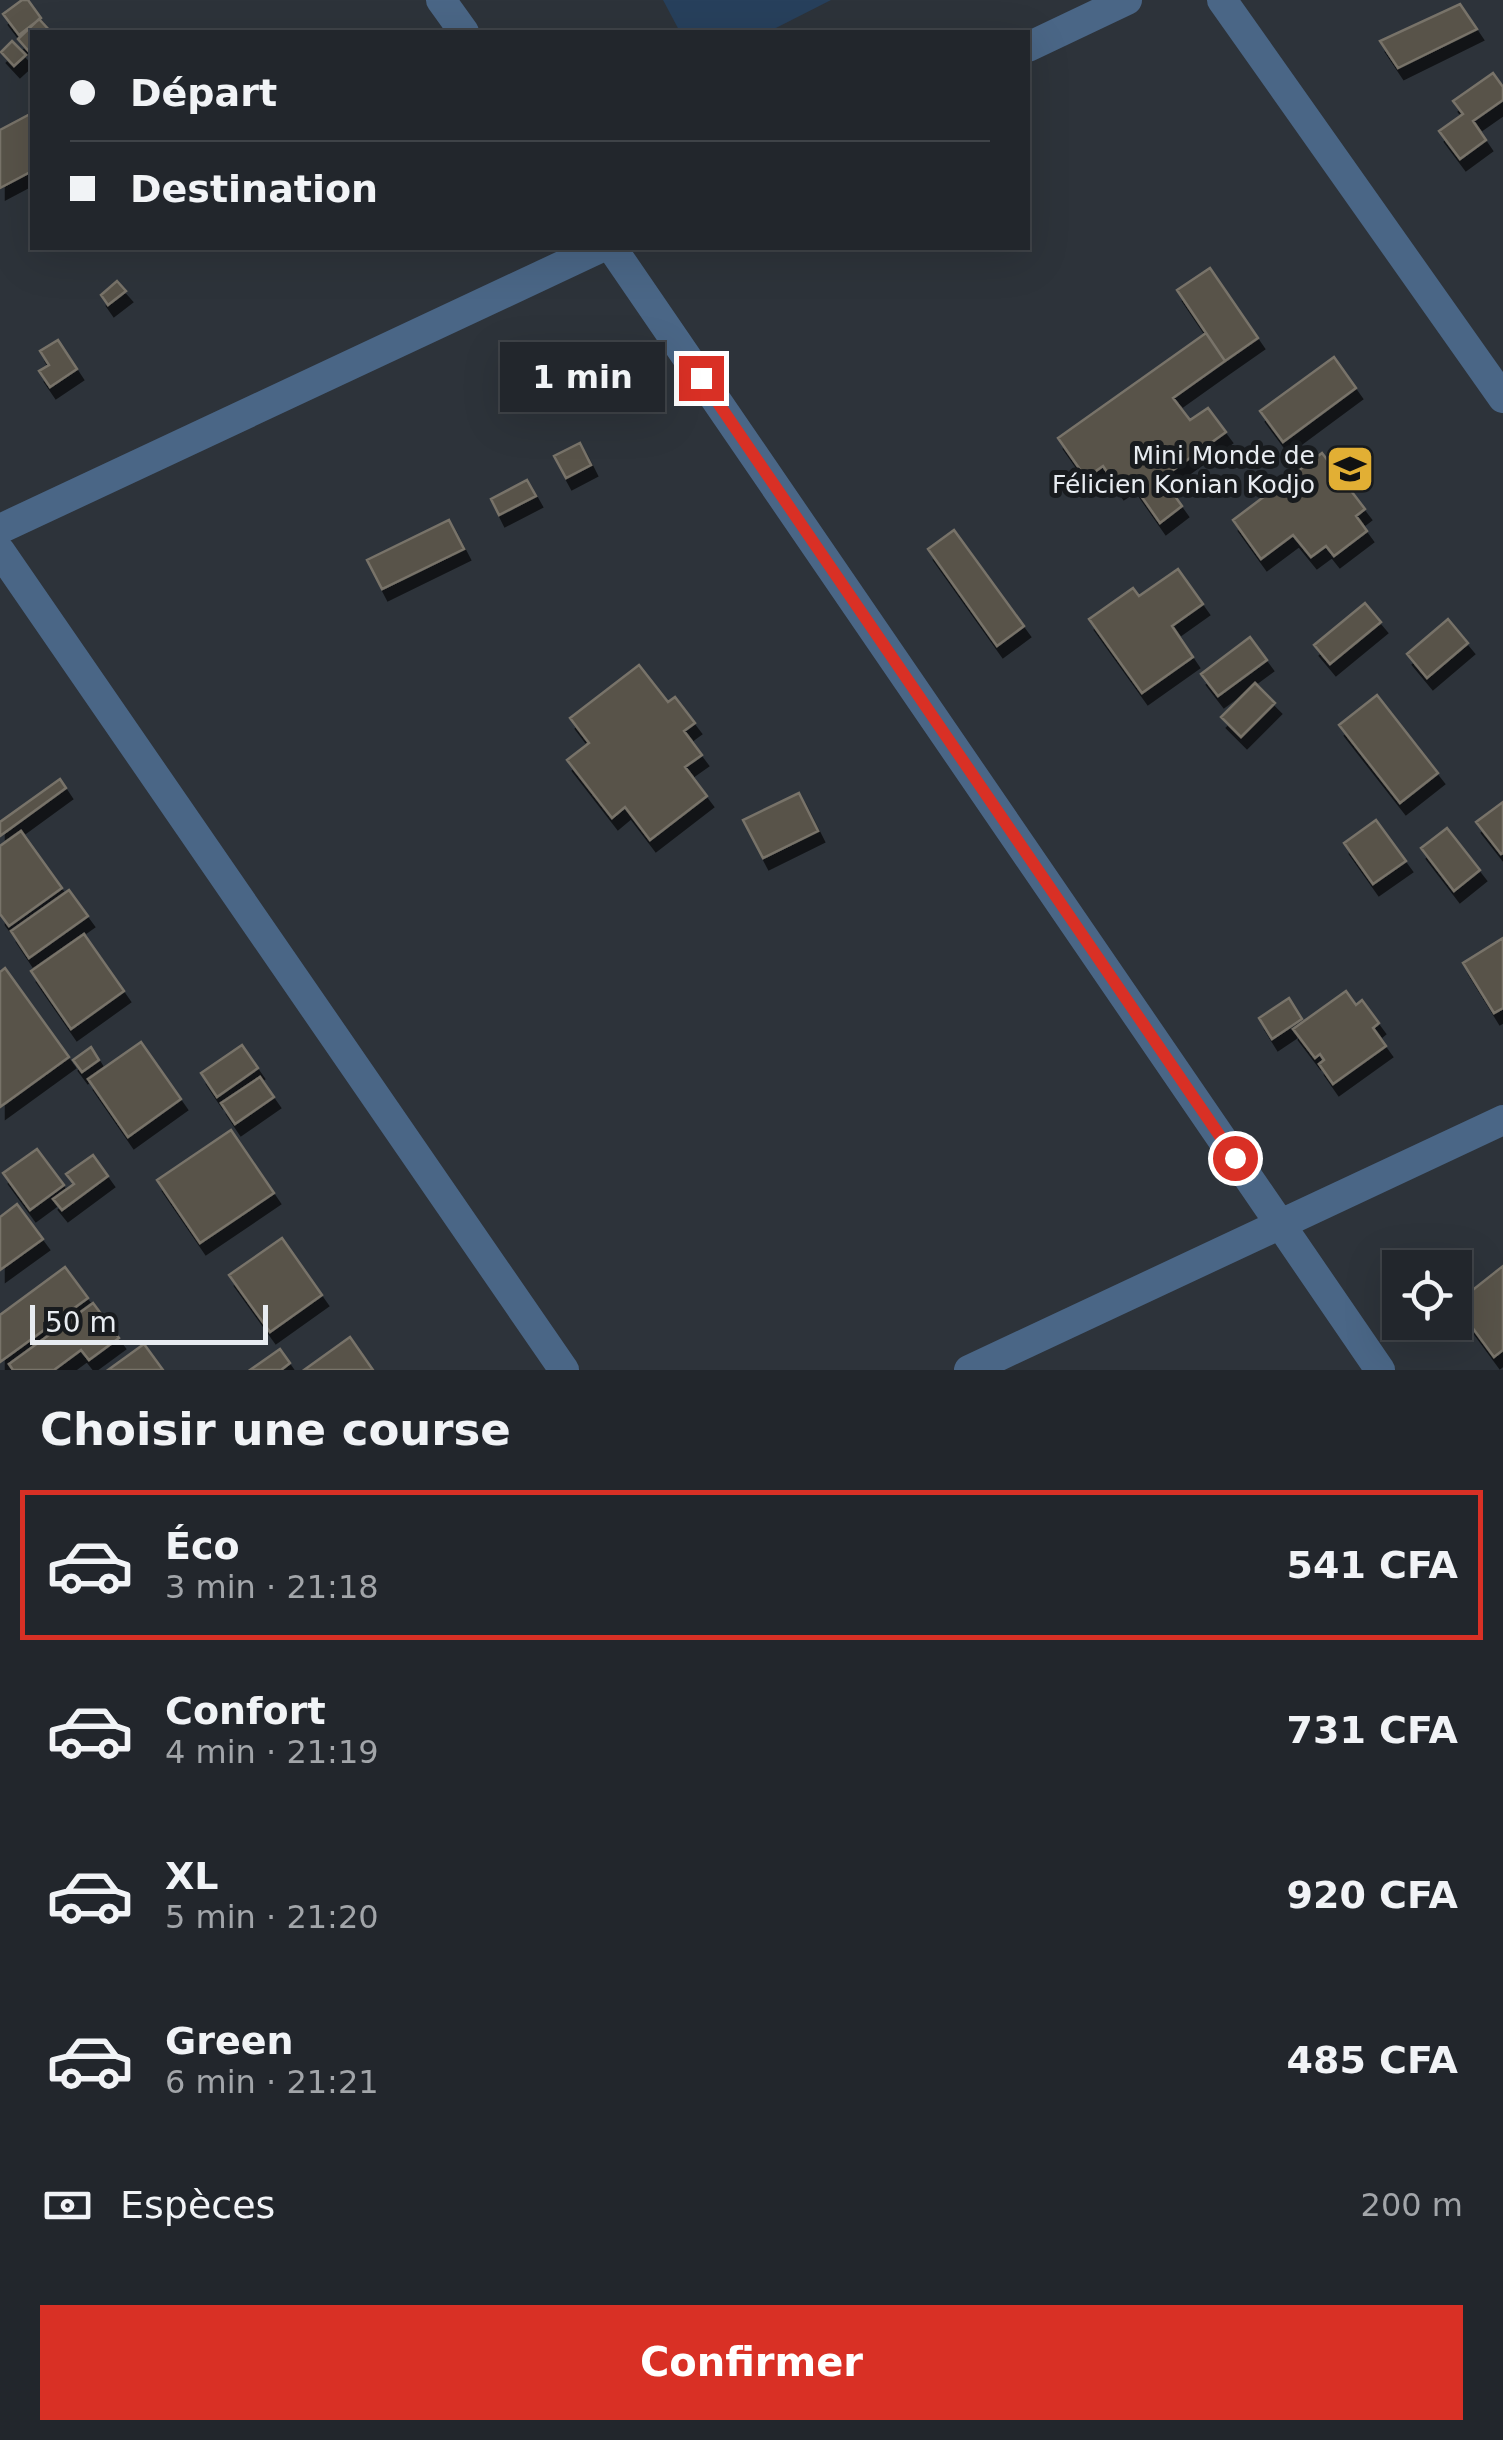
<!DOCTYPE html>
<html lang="fr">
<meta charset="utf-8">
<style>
body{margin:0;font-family:"DejaVu Sans",sans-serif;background:#2a2e34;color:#f1f3f6;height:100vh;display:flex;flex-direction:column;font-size:38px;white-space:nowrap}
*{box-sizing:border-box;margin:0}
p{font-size:32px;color:#a2a5a9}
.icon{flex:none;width:55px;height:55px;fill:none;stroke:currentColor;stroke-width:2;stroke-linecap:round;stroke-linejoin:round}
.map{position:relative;height:1370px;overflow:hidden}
.side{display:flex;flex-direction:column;background:#22262c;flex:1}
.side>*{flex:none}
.hud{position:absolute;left:30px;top:30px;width:1000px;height:220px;border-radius:0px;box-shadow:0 10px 40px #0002,0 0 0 2px #3f4348;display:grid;align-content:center;height:220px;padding:0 40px;background:#22262c}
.buttons{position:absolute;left:1382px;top:1250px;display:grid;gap:20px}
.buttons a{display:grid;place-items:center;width:90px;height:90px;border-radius:0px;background:#22262c;box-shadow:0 10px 40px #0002,0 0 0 2px #3f4348;font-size:50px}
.scale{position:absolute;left:30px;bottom:25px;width:238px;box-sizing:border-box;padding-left:10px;border:5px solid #e8ecf1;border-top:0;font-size:28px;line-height:35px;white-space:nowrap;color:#e8ecf1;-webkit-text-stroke:8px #181b1e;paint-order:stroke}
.end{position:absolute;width:45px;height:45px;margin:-22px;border:12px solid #d93025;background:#fff;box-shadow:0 0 0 5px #fff}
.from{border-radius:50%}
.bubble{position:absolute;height:70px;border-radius:0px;background:#22262c;box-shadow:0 10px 40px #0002,0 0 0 2px #3f4348;font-size:32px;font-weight:800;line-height:70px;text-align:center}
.hud b{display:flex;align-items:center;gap:35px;height:95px;font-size:38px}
.hud b+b{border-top:2px solid #3f4348}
.hud i{width:25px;height:25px;background:#f1f3f6}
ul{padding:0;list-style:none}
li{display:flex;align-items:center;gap:30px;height:150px;margin:0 20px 15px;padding:0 20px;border:5px solid transparent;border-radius:0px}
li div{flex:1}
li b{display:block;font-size:38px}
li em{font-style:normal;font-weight:800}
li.active{border-color:#d93025}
li>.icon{width:90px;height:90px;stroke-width:1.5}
h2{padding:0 40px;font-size:45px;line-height:120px}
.pay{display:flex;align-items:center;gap:25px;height:110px;padding:0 40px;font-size:38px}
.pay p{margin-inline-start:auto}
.primary-button{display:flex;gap:20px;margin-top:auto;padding:20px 40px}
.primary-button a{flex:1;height:115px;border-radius:0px;background:#d93025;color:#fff;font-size:40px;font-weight:800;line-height:115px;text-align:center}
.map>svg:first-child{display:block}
.green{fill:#27405c}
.building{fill:#58534a;stroke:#787369;stroke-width:2.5;filter:url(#shadow)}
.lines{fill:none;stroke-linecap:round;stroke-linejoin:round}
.minor{stroke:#4a6686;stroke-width:30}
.route{stroke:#d93025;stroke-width:12}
.labels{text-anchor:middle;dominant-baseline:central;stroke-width:10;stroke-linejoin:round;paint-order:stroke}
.poi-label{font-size:25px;fill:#e8ecf1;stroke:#181b1e;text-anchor:end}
</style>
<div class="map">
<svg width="1503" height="1370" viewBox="0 0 1503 1370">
<defs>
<filter id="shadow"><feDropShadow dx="6" dy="11" stdDeviation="0" flood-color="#0009"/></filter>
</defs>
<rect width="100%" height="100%" fill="#2d333a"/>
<path class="green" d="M663,0H831L768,32H680Z"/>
<path class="building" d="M22,0H28L41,18L19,35L3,14Z
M1460,4L1477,29L1398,68L1380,41Z
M39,19L51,32H32V55L18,39Z
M12,41L26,55L14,66L1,52Z
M1493,73L1503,87V100L1473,121L1486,140L1460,159L1439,131L1463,114L1453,101Z
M32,113V171L0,188V130Z
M1210,268L1258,338L1225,361L1177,290Z
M117,281L126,291L108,305L101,295Z
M1206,333L1225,361L1173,398L1190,420L1208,408L1226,432L1162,478L1182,506L1160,523L1130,480L1118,488L1103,466L1086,478L1058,438Z
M58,340L77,369L50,387L39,371L49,365L40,351Z
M1334,357L1356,388L1283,442L1260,411Z
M580,443L591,465L566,478L554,456Z
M1322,453L1365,509L1356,516L1367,531L1334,556L1326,546L1311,557L1293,535L1261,559L1233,520Z
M527,480L536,496L499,515L491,499Z
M449,520L464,549L382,589L367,560Z
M954,530L1024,626L997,646L928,549Z
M1178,569L1203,604L1172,626L1193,657L1142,693L1089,619L1133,588L1139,596Z
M1365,603L1381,622L1330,664L1314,645Z
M1448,619L1468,643L1427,678L1407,654Z
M1250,637L1267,660L1218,696L1201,674Z
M639,665L668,702L675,697L695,723L684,731L702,755L685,767L707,796L650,840L625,807L612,818L567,760L589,743L570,718Z
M1255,683L1275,703L1241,737L1221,717Z
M1377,695L1438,773L1400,803L1339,725Z
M60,779L66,788L0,836V822Z
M799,793L818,831L763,858L743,820Z
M1503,802V853L1501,854L1476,822Z
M1376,820L1406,861L1373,884L1344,843Z
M1447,828L1480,870L1454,891L1421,848Z
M21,831L62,888L9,926L0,914V846Z
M69,890L88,916L29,958L11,931Z
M84,934L124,991L71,1029L31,971Z
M1503,938V1008L1494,1013L1463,963Z
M5,968L69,1057L0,1107V972Z
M1346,991L1356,1005L1362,1000L1379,1023L1373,1028L1386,1046L1333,1084L1319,1064L1324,1060L1320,1054L1315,1058L1293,1029Z
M1289,998L1302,1019L1272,1039L1259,1018Z
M141,1042L181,1099L128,1137L88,1079Z
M242,1045L258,1068L217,1097L201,1073Z
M91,1047L99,1060L82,1072L73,1060Z
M260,1077L274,1097L235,1124L221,1103Z
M231,1130L274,1193L200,1243L157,1180Z
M37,1149L64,1185L30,1210L3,1173Z
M93,1155L108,1176L62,1210L53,1199L74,1184L66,1174Z
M17,1204L43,1239L0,1270V1217Z
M282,1238L322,1295L270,1332L229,1275Z
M1503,1266V1350L1494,1357L1455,1304Z
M65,1267L88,1298L0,1362V1315Z
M93,1303L119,1338L89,1360L81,1350L54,1370H13L9,1364Z
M350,1337L373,1370H304Z
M144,1344L163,1370H108Z
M280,1349L290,1363L281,1370H250Z"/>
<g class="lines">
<path class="minor" d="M441,0L464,32
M1222,0L1503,398
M1028,47L1127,0
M612,248L1380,1370
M0,529L600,248
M0,551L564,1370
M969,1370L1503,1120"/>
</g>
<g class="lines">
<path class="route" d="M701,378L1235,1158"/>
</g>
<defs>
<g id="school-square" transform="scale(2.5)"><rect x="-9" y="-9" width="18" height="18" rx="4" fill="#e2af34" stroke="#181b1e"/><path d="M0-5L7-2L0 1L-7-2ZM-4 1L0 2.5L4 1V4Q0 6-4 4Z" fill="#111"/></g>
</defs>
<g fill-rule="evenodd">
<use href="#school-square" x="1350" y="469"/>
</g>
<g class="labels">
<g class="poi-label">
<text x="1315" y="455">Mini Monde de<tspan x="1315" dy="29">Félicien Konian Kodjo</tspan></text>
</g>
</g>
</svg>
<div class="buttons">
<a><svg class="icon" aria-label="locate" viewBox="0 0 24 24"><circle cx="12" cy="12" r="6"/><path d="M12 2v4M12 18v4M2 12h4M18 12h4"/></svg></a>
</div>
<div class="scale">50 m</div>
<i class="end from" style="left:1235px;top:1158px"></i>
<i class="end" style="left:701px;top:378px"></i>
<div class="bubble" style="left:500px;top:342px;width:165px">1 min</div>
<div class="hud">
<b><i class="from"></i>Départ</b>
<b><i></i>Destination</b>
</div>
</div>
<section class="side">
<h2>Choisir une course</h2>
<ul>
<li class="active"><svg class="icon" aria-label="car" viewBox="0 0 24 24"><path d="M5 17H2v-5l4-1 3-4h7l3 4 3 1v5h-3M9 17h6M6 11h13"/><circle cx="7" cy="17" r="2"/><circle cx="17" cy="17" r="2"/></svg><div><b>Éco</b><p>3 min · 21:18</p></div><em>541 CFA</em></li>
<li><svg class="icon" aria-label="car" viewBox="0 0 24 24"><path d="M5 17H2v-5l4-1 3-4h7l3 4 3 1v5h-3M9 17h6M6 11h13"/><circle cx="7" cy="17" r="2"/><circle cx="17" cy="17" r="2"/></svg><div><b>Confort</b><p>4 min · 21:19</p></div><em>731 CFA</em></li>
<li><svg class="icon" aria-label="car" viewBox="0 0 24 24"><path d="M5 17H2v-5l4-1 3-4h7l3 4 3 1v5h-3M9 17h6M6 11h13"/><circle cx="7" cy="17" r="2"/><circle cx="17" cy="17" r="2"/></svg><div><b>XL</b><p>5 min · 21:20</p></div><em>920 CFA</em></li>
<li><svg class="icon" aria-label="car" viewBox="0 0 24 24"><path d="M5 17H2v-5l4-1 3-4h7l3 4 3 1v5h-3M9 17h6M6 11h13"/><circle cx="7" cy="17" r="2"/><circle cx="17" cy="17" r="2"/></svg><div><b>Green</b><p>6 min · 21:21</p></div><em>485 CFA</em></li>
</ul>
<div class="pay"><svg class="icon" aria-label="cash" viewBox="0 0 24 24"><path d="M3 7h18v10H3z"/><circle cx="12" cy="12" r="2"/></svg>Espèces<p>200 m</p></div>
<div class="primary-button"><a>Confirmer</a></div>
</section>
